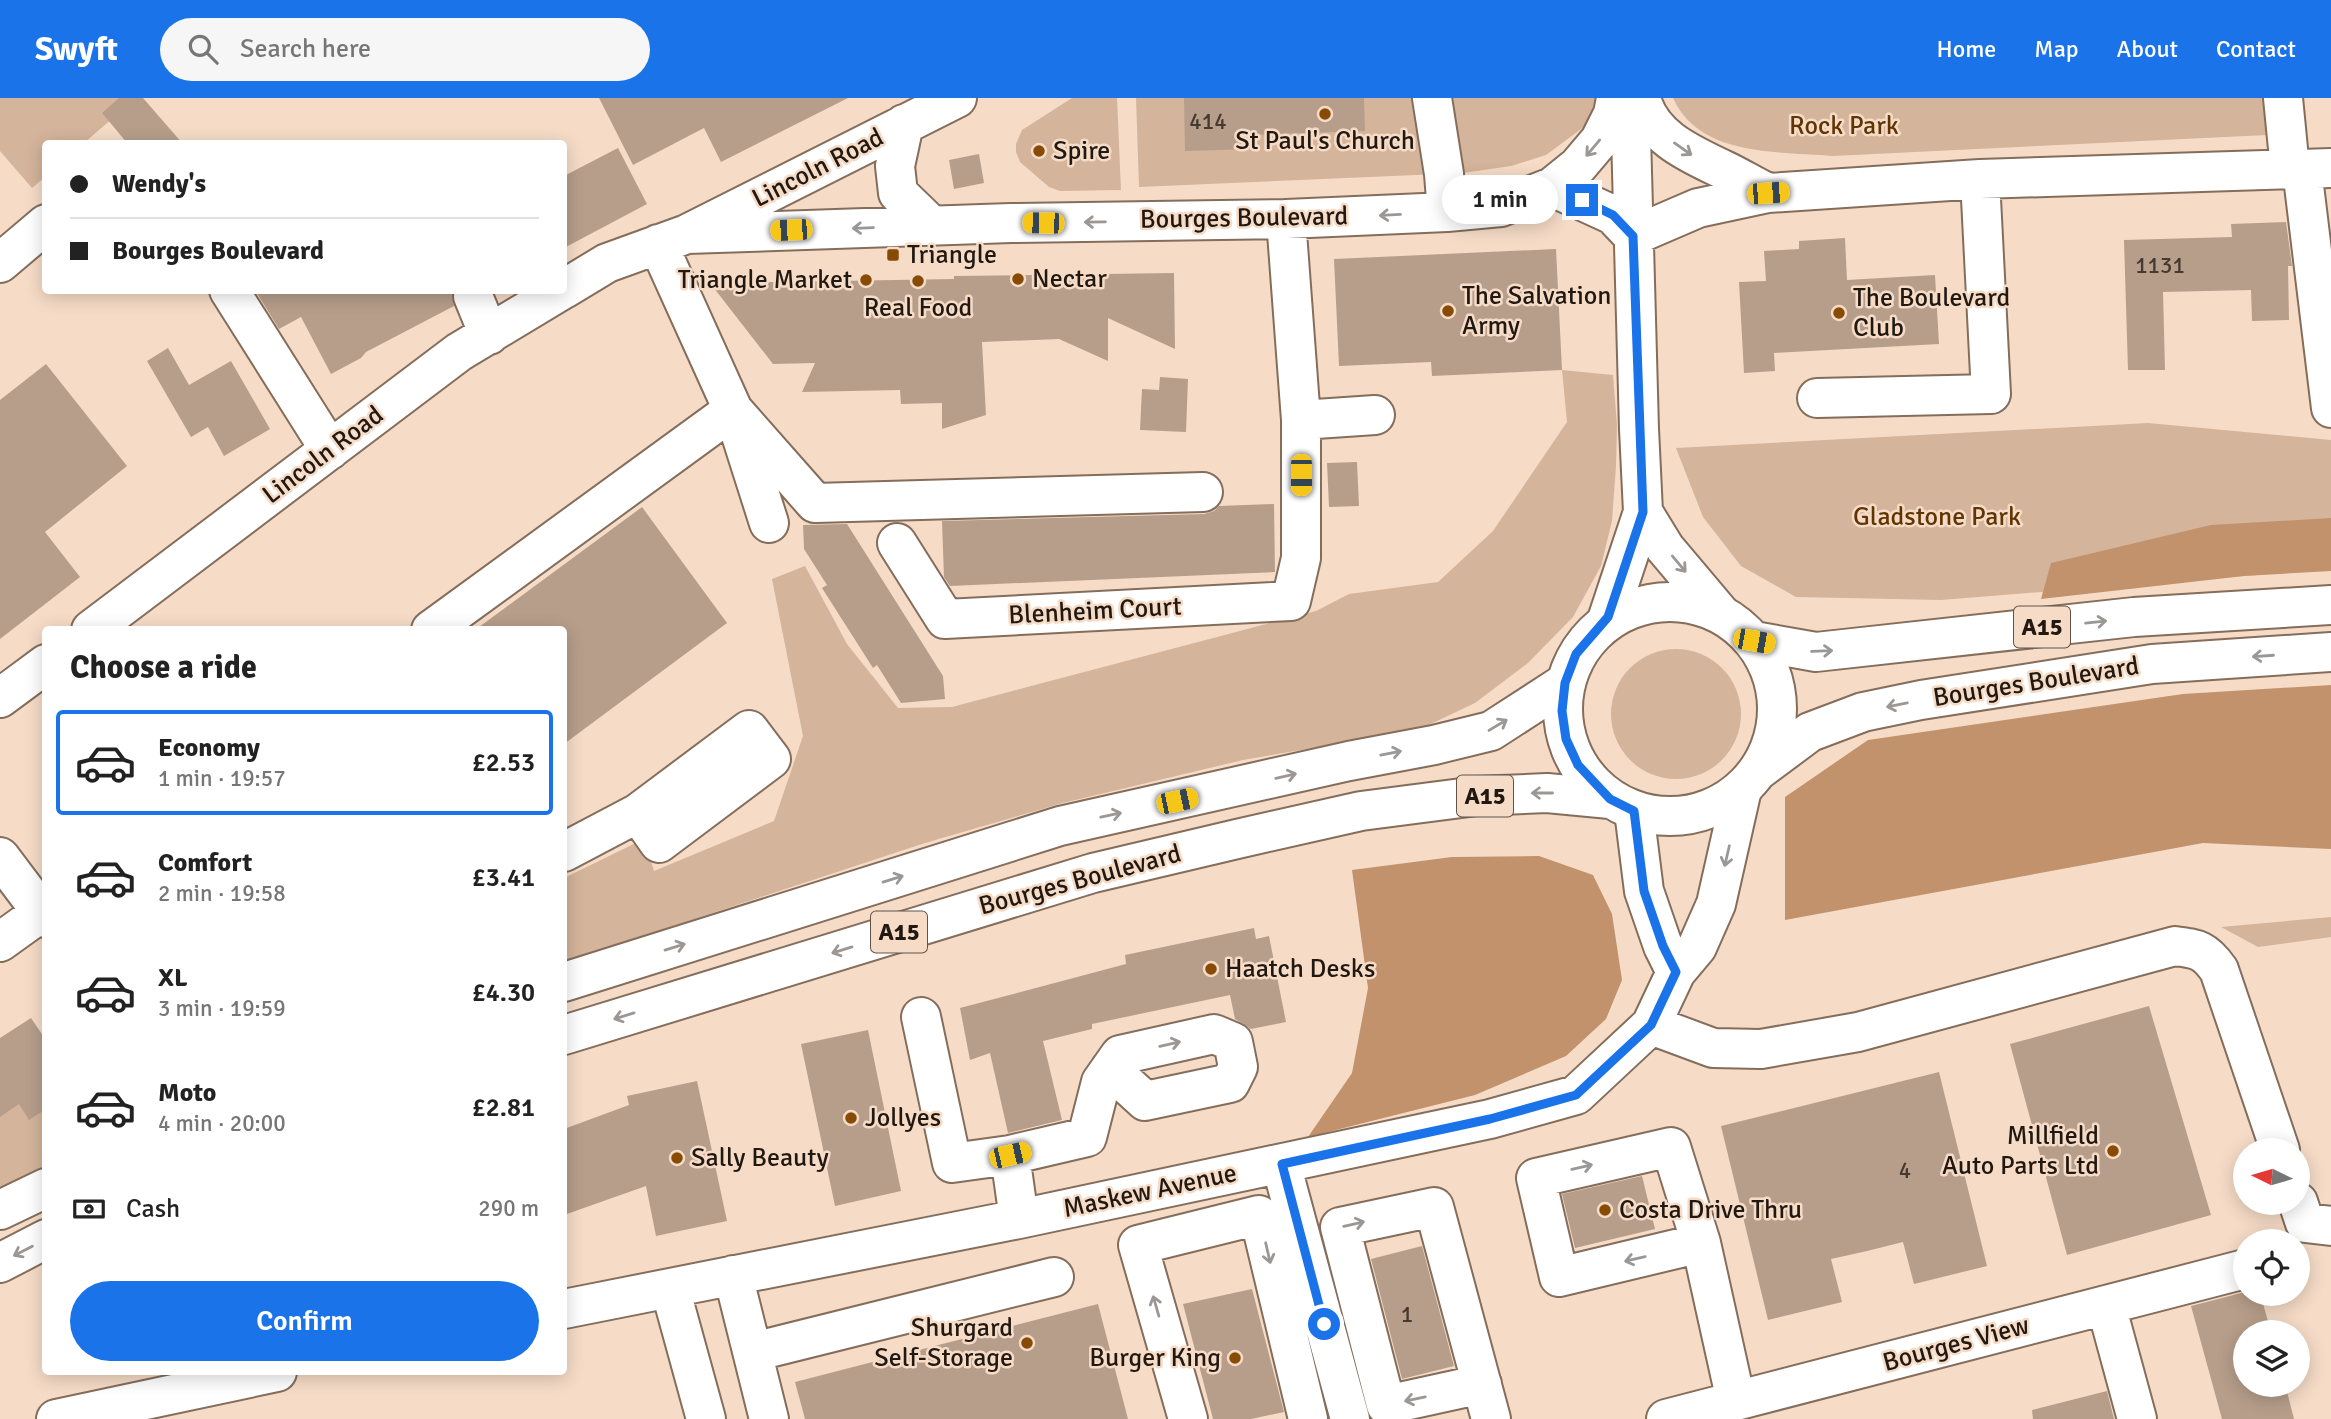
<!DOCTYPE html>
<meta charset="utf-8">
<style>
body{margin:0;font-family:Signika,sans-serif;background:#f6f6f6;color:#222;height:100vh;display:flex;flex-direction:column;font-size:26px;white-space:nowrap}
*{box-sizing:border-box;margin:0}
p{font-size:23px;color:#767676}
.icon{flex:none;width:38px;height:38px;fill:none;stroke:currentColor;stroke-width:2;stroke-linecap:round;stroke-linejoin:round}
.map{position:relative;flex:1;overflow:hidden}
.side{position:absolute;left:42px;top:528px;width:525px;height:749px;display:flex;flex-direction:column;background:#fff;border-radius:7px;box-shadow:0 4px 18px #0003}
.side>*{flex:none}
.guide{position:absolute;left:42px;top:42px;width:525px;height:154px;border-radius:7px;box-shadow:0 4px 18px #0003;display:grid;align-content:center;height:154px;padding:0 28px;background:#fff}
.needle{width:46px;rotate:275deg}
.tools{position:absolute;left:2233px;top:1040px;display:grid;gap:14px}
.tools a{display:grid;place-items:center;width:77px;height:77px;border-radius:50%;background:#fff;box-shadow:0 4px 18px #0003;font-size:35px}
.end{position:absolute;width:32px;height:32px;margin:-16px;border:9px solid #1a73e8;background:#fff;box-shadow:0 0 0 4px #fff}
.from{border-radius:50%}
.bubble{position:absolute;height:49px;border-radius:24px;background:#fff;box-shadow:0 4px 18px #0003;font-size:23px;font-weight:600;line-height:49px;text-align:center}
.car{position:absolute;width:21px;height:42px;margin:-21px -10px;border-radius:9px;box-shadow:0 0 5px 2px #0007;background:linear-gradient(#f5c518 24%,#345 0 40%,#f5c518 0 76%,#345 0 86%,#f5c518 0)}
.guide b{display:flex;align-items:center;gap:24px;height:66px;font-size:26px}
.guide b+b{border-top:2px solid #e0e0e0}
.guide i{width:18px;height:18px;background:#222}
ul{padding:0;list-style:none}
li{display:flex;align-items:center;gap:21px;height:105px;margin:0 14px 10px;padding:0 14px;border:4px solid transparent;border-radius:7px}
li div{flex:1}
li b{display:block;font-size:26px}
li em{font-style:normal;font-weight:600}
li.on{border-color:#1a73e8}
li>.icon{width:63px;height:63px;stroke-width:1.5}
h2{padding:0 28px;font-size:32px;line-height:84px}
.pay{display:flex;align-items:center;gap:18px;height:77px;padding:0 28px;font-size:26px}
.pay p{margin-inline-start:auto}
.button{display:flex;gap:14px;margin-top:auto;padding:14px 28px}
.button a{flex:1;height:80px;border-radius:42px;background:#1a73e8;color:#fff;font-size:28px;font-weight:600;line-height:80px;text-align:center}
header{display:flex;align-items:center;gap:42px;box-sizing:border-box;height:98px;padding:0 35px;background:#1a73e8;color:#fff}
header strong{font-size:33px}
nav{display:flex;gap:38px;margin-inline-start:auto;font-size:24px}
.search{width:490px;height:63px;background:#f6f6f6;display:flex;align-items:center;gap:18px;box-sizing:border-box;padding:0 24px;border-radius:38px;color:#767676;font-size:26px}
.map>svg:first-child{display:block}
.green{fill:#d4b49b}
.forest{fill:#c1926c}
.building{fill:#b79e8b}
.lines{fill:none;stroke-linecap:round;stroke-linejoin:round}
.minor-casing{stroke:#846d5b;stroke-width:42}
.major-casing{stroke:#846d5b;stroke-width:42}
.minor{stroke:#fff;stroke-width:38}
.major{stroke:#fff;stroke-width:38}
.oneway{stroke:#9b9794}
.route{stroke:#1a73e8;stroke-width:9}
.poi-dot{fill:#874b06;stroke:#f6dcc7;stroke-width:2.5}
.labels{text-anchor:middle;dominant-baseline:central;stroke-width:5;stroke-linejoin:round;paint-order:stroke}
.number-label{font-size:23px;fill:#463a30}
.shield{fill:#f6dcc7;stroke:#615348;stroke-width:2}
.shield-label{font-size:24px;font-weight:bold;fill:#211811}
.park-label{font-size:26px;fill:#603403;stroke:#f6dcc7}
.poi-label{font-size:26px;fill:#211811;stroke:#f6dcc7;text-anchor:start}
.street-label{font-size:26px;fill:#211811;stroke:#f6dcc7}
</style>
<header>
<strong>Swyft</strong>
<div class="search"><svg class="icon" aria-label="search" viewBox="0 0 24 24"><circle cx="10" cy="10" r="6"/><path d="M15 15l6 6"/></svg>Search here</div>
<nav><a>Home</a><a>Map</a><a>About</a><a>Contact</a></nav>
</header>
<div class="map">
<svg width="2331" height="1321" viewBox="0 0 2331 1321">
<rect width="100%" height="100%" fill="#f6dcc7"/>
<path class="green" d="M0,0H136L84,45L46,46L45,79L32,90L0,53Z
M1072,0H1117L1121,92L1060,93L1049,89L1020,64L1016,54V46L1022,32Z
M1136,0H1598L1592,23L1546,57L1511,68L1463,75L1139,89Z
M1673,0H2262L2267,37L1833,58C1780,53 1700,60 1673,0Z
M1562,272L1613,277L1617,327L1616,368L1612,423L1601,468L1573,519L1528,565L1475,605L1418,632L1243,662L1063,705L925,745L564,864V780L644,741L654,773L774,723L803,638L772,481L805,468L847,546L898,610L952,609L1316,513L1349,496L1438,484L1493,433L1567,324Z
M2148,325L2331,342V471L1941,502L1796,499L1741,468L1703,419L1676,350Z
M1611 616a65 65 0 1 1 130 0a65 65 0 1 1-130 0Z
M2331,819V839L2258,849L2221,829Z
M28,990L45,1008V1069L0,1089V1011Z"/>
<path class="forest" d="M2331,420V473L2244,478L2041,501L2051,465L2211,427Z
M2331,587V751L2203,745L1785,822V699L1868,642L2183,596Z
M1539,758L1593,777L1612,816L1622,882L1606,921L1566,958L1475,997L1308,1039L1352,975L1368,890L1352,772L1452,759Z"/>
<path class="building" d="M119,0H143L183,46H128L102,15Z
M599,0H848L721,64L704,30L633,67Z
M1184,0H1364L1365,33L1252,37L1253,51L1185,53Z
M618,50L647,106L564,150V78Z
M979,56L984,85L954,91L949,62Z
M2286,124L2292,168H2288L2289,222L2252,223L2251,192L2163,194L2165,272H2128L2124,142L2232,139L2231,126Z
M1845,140L1847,182L1935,177L1939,246L1774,255L1775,273L1744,275L1739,184L1766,183L1764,153L1799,151V143Z
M1556,151L1562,272L1432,278L1431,264L1339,268L1334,161Z
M1174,175L1175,251L1108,220V263L1059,241L982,244L986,317L942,331V305L901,306L900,292L802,294L815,265L773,266L710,185L954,181V178Z
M255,192H452L454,208L366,254L361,260L331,276L301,219L279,231Z
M168,250L189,287L231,263L270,331L224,358L208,329L191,339L147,263Z
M46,266L127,368L45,434L80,479L0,541V302Z
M1160,279L1188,281L1186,334L1140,332L1142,291L1159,292Z
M1357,364L1359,408L1329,409L1327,365Z
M1274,406L1275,474L950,488L944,479L942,423L1204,416L1214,413L1219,408Z
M642,409L727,525L564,646V532H475Z
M847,426L943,578L945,601L901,605L877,567L873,570L822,490L827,487L804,451L803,427Z
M1254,830L1256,841L1269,838L1286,924L1251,931L1235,921L1230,897L1092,926V931L1043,943L1062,1022L1008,1035L990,955L970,962L960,910L1126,866L1125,857Z
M2149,908L2211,1117L2067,1157L2010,946Z
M31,920L46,942V1011L29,1022L19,1006L0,1019V940Z
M868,932L901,1093L835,1108L801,946Z
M1939,974L1987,1168L1914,1186L1903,1144L1867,1153L1831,1161L1842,1204L1768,1222L1721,1028Z
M697,983L727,1123L656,1138L646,1088L564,1117V1031L629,1007L627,998Z
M1642,1078L1655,1131L1575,1150L1562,1096Z
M1422,1148L1454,1268L1402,1281L1371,1161Z
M1252,1191L1284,1314L1251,1321H1213L1183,1206Z
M2245,1194V1195H2260L2271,1234H2245V1286H2285L2294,1321H2222L2191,1208Z
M1098,1206L1128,1321H805L795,1284Z
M2107,1293L2114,1321H2033L2032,1312Z"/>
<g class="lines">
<g class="minor-casing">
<path id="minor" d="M1432,0L1444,76L1447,114
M1641,0C1651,40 1691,56 1724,72C1739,79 1753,88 1768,95
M2283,0L2290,71
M904,26L895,68L898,95L931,127
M2302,71L2331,310
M1552,89L1613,117L1633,138
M687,136L1011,125L1286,121L1447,114L1501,109L1552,89L1578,68L1600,42L1613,16L1616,0
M1633,138L1698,110L1768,95L1980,81L2331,70
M658,146L733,312L815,405L1203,394
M0,165L46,126
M564,191L607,165L687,136L957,0
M229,192L330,352
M473,198L489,237
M1817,300L1991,296L1980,81
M1301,322L1375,317
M1643,414L1665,450L1719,514
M897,445L945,521L1291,503L1301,460V322L1286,121
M1608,519L1643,414L1639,331L1630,0
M91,532L459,254L562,192
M431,532L733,312L769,425
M0,600L46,566
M1634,713L1644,793L1663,848L1676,874
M564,754L638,715L749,632L771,661L659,745L638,715
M0,759L46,820
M0,844L46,811
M921,919L952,1065L1010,1057L1087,1039L1101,984L1120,957L1214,936L1233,944L1238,969L1230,985L1145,1003L1110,971
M1651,927L1713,950L1761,951L1858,934L2175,848C2198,851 2205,852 2219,872L2280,1052
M1010,1057L1019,1121
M1281,1066L1350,1321
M2298,1104L2305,1125L2331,1128
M1701,1145L1559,1179L1536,1080L1671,1049L1701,1145L1736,1303
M733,1177L769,1321
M670,1190L706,1321
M2106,1207L2137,1321
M564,1211L1019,1121L1490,1021L1576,997L1651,927L1676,874L1697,849L1716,806L1742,691
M753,1254L1054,1179
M1482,1286L1386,1307L1340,1129L1434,1109L1491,1321
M56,1321L277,1274
M1188,1321L1138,1147L1259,1117L1308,1321
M1666,1321L2245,1171"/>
</g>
<g class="major-casing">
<path id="major" d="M1563 611a107 107 0 1 1 214 0a107 107 0 1 1-214 0Z
M1754,543L1816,554L2134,519L2331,507
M1759,672L1810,634L1863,614L1921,602L2152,566L2331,554
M564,884L1060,728L1349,663L1434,647L1491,633L1565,585
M564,937L1093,775L1237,741L1361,713L1477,698L1547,695L1610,701
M0,1112L46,1090
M0,1165L46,1141"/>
</g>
<use href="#minor" class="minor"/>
<use href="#major" class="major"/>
</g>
<defs><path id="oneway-shaft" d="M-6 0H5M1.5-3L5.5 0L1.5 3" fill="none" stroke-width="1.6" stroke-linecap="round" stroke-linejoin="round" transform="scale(1.75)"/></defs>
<g class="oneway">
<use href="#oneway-shaft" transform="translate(1593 50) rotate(130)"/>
<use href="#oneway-shaft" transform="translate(1683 51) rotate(35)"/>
<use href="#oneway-shaft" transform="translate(1390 117) rotate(177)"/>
<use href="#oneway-shaft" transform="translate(1095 124) rotate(179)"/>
<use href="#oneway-shaft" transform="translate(863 130) rotate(178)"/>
<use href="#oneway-shaft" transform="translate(1679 466) rotate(50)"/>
<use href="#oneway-shaft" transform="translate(2096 524) rotate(-6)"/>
<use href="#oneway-shaft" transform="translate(1822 553) rotate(-2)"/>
<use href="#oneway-shaft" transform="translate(2263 558) rotate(176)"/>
<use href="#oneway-shaft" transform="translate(1897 607) rotate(169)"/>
<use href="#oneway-shaft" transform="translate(1498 627) rotate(-31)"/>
<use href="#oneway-shaft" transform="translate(1391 655) rotate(-11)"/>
<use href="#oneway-shaft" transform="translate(1286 678) rotate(-13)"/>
<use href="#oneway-shaft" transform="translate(1542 695) rotate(180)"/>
<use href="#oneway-shaft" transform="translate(1111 717) rotate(-12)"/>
<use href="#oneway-shaft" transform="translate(1727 758) rotate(103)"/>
<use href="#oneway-shaft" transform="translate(893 781) rotate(-17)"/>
<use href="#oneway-shaft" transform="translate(675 849) rotate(-17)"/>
<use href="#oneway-shaft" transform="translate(842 852) rotate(163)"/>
<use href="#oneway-shaft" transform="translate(624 918) rotate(163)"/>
<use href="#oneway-shaft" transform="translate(1170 946) rotate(-13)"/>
<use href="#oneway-shaft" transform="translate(1582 1069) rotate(-13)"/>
<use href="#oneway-shaft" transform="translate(1354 1126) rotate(-13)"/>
<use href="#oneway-shaft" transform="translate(23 1153) rotate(153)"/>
<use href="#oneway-shaft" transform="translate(1268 1155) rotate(77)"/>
<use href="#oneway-shaft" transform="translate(1635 1161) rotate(167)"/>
<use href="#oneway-shaft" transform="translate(1156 1208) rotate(-106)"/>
<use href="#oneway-shaft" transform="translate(1415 1301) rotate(168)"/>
</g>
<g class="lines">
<path class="route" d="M1324,1226L1282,1066L1490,1021L1576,997L1651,927L1676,874L1663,848L1644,793L1634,713L1610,701L1578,667L1566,641L1562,613L1565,585L1576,556L1608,519L1643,414L1633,138L1613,117L1582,102"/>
</g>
<g class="poi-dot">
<circle cx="1325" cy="16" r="7"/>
<circle cx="1039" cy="53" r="7"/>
<rect x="886" y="150" width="14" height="14" rx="3.5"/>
<circle cx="1018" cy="181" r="7"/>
<circle cx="866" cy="182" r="7"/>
<circle cx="918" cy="183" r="7"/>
<circle cx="1448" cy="213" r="7"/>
<circle cx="1839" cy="215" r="7"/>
<circle cx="1211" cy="871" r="7"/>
<circle cx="851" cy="1020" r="7"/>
<circle cx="2113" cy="1053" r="7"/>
<circle cx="677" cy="1060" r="7"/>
<circle cx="1605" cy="1112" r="7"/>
<circle cx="1027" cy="1245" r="7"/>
<circle cx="1235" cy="1260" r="7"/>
</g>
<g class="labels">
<g class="number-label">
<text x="1208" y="23">414</text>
<text x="2160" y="167">1131</text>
<text x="1905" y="1072">4</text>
<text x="1407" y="1216">1</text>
</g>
<g class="shield">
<rect x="2014" y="508.5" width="56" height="41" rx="5"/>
<rect x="1457" y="677.5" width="56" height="41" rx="5"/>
<rect x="871" y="813.5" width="56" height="41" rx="5"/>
</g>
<g class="shield-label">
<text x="2042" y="529">A15</text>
<text x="1485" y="698">A15</text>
<text x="899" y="834">A15</text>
</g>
<g class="park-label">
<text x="1844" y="28">Rock Park</text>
<text x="1937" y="419">Gladstone Park</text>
</g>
<g class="poi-label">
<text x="1325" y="43" text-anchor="middle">St Paul's Church</text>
<text x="1053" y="53">Spire</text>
<text x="907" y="157">Triangle</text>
<text x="1032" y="181">Nectar</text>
<text x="852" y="182" text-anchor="end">Triangle Market</text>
<text x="1462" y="198">The Salvation<tspan x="1462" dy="30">Army</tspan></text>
<text x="1853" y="200">The Boulevard<tspan x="1853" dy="30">Club</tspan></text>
<text x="918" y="210" text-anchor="middle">Real Food</text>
<text x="1225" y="871">Haatch Desks</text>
<text x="865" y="1020">Jollyes</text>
<text x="2099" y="1038" text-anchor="end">Millfield<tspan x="2099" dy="30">Auto Parts Ltd</tspan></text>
<text x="691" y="1060">Sally Beauty</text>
<text x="1619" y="1112">Costa Drive Thru</text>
<text x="1013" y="1230" text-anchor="end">Shurgard<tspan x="1013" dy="30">Self-Storage</tspan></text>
<text x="1221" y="1260" text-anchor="end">Burger King</text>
</g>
<g class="street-label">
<text transform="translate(818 70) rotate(-27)">Lincoln Road</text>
<text transform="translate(1244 120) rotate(-1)">Bourges Boulevard</text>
<text transform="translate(323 357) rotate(-37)">Lincoln Road</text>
<text transform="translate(1095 513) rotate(-3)">Blenheim Court</text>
<text transform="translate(2036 584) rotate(-9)">Bourges Boulevard</text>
<text transform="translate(1080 782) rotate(-15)">Bourges Boulevard</text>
<text transform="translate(1150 1093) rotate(-12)">Maskew Avenue</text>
<text transform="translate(1956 1246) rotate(-15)">Bourges View</text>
</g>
</g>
</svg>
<div class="tools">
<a><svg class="needle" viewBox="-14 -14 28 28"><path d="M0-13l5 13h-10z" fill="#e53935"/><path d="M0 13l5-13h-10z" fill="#767676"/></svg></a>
<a><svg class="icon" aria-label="locate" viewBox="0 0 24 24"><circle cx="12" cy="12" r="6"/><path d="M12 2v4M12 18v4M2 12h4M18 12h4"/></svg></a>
<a><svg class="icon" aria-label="layers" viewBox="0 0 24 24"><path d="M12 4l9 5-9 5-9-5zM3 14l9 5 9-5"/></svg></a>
</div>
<i class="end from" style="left:1324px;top:1226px"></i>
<i class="end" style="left:1582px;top:102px"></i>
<div class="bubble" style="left:1442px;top:77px;width:116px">1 min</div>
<i class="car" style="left:1768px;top:95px;rotate:86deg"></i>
<i class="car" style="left:1043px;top:125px;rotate:271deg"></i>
<i class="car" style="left:791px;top:132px;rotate:268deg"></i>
<i class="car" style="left:1301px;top:377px;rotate:180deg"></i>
<i class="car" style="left:1754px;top:543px;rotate:100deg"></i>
<i class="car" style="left:1177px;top:703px;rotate:78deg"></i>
<i class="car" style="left:1010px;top:1057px;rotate:77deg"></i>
<div class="guide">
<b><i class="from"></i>Wendy's</b>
<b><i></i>Bourges Boulevard</b>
</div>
<section class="side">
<h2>Choose a ride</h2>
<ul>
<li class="on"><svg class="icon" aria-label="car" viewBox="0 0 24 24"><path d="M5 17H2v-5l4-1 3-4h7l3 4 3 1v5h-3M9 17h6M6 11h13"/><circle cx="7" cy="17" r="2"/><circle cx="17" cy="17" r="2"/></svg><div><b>Economy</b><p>1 min · 19:57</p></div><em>£2.53</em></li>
<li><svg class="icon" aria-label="car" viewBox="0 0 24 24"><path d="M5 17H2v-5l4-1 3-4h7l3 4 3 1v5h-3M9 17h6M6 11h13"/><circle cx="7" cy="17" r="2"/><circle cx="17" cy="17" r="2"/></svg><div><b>Comfort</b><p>2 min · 19:58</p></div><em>£3.41</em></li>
<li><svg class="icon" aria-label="car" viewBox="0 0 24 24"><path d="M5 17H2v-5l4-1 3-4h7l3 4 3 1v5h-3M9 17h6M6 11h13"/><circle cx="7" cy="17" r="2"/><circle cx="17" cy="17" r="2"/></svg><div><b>XL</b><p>3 min · 19:59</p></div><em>£4.30</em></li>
<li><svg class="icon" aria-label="car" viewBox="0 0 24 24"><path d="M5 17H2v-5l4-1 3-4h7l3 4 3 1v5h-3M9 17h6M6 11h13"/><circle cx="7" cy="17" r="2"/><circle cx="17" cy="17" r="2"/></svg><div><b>Moto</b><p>4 min · 20:00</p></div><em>£2.81</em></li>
</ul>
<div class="pay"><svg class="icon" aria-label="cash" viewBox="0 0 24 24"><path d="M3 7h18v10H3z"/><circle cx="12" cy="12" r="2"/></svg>Cash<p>290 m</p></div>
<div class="button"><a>Confirm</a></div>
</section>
</div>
